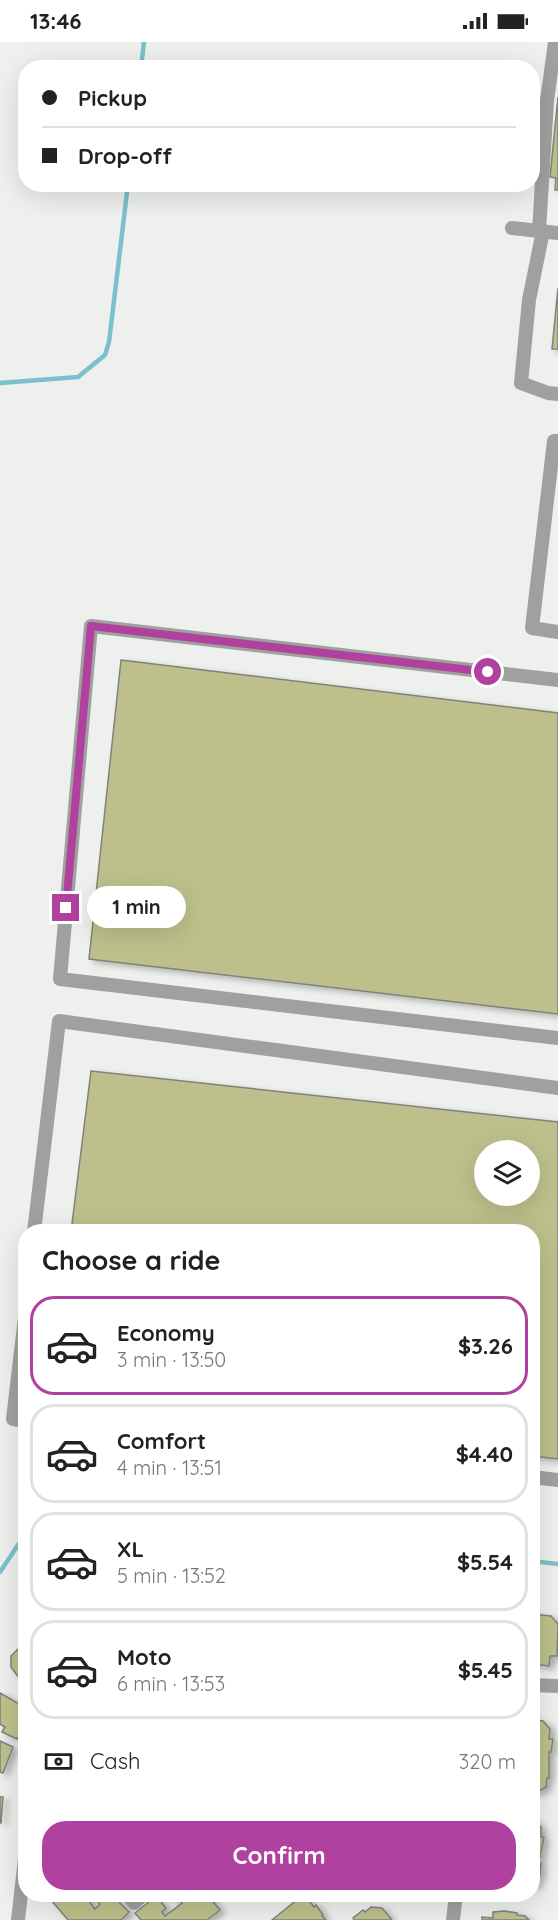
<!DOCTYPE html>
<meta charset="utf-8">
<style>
body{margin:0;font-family:Quicksand,sans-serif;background:#f2f2f2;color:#222;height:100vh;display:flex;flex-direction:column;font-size:22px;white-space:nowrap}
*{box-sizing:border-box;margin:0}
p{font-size:20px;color:#767676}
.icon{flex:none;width:33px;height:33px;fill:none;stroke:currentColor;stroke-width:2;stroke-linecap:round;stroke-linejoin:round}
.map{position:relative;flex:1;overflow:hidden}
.panel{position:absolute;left:18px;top:1182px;width:522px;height:678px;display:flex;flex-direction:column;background:#fff;border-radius:24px;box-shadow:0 6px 24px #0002}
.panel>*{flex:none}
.hud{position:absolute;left:18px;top:18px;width:522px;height:132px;border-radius:24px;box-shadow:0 6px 24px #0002;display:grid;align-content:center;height:132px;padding:0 24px;background:#fff}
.fabs{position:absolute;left:474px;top:1098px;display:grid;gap:12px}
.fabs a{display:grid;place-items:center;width:66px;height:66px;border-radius:50%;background:#fff;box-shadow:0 6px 24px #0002;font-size:30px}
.end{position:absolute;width:27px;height:27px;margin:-14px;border:8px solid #b1419e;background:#fff;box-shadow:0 0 0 3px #fff}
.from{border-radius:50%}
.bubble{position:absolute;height:42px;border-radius:21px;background:#fff;box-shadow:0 6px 24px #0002;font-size:20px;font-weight:700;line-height:42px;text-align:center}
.hud b{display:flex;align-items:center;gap:21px;height:57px;font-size:22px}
.hud b+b{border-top:2px solid #e0e0e0}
.hud i{width:15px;height:15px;background:#222}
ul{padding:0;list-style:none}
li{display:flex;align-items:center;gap:18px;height:99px;margin:0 12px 9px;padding:0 12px;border:3px solid #e0e0e0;border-radius:24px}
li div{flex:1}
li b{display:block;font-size:22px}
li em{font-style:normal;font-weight:700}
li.on{border-color:#b1419e}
li>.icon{width:54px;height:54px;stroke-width:1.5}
h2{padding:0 24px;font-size:27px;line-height:72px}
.pay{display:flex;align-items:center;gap:15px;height:66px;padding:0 24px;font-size:22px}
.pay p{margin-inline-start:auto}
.cta{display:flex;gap:12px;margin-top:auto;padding:12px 24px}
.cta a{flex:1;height:69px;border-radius:24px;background:#b1419e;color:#fff;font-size:24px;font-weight:700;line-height:69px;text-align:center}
.status{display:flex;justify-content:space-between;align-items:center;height:42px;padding:0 30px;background:#fff;direction:ltr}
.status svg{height:16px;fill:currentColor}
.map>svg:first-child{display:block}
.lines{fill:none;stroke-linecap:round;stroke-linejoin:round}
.stream{stroke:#7cbfcd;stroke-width:4.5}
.building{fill:#bdc08b;stroke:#81827e;stroke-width:1.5;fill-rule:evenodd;filter:url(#shadow)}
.minor{stroke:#9fa1a0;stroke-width:14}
.route{stroke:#b1419e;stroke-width:8}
</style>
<div class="status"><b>13:46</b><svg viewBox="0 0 49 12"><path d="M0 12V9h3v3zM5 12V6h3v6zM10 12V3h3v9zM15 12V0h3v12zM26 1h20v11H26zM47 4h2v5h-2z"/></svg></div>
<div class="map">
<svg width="558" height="1878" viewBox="0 0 558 1878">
<defs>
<filter id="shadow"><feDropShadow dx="5" dy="3" stdDeviation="3" flood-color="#0004"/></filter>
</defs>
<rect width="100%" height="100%" fill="#edf0ed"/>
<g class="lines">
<path class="stream" d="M141,26L144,0
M0,341L78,335L105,313L109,300L128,142
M532,1519L558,1522
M0,1530L26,1491"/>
</g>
<path class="building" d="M558,55V148H555L556,136L550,135Z
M558,246V307H552Z
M121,618L558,671V972L89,917Z
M91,1029L558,1080V1417L532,1414V1190H71ZM484,1108H530V1154H484Z
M532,1572L551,1574L558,1582L557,1614H550L549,1624L532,1622Z
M26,1599V1645L11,1625V1614Z
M0,1651L21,1663L19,1666L26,1670V1682L17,1697L2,1690L5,1685L0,1682Z
M532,1676H535V1678L543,1679L550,1687L549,1697H553L551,1710H549V1736H547L546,1745L536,1751H532Z
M0,1699L13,1705L3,1731L0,1730Z
M0,1755H3L1,1781H0Z
M532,1776L541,1785V1795H544L539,1820L541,1821L540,1834H538L537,1842L532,1845Z
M53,1852H99L94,1856L92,1854L88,1858L95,1867L100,1862L98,1860L108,1852H111L129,1870L121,1878H68L52,1859Z
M168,1852H210L212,1854L210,1856L220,1868L207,1878H141L135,1871L156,1854L166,1866L162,1870L165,1874L182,1861L178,1856L174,1859Z
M298,1857L309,1858L314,1865L316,1863L323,1873L322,1874L326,1878H272Z
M371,1865L382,1866L392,1878H354L353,1876L363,1868L365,1870Z
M504,1869L517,1871V1873L525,1874L529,1878H482V1875L493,1876V1870Z"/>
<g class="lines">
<path class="minor" d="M512,186L558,191
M539,189L547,59L555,0
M543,189L529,258L521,341L548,351L558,352
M558,399H554L532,586L558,590
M558,638L91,584L60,937L558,996
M34,1190L59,979L558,1046
M26,1267L13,1377L26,1379
M532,1435L558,1438
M532,1643L558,1644
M127,1852L134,1861L144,1852
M18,1878L26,1808
M453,1878L456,1852"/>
</g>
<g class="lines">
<path class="route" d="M66,866L91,584L488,630"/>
</g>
</svg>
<div class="fabs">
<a><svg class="icon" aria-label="layers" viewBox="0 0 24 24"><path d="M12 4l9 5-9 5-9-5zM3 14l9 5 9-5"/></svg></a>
</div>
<i class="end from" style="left:488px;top:630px"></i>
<i class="end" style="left:66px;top:866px"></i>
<div class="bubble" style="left:87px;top:844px;width:99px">1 min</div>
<div class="hud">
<b><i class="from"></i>Pickup</b>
<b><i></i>Drop-off</b>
</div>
<section class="panel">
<h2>Choose a ride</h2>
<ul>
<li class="on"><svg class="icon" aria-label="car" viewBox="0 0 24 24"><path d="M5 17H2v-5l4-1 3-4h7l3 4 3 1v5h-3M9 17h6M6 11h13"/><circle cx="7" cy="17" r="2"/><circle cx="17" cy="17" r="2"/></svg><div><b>Economy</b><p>3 min · 13:50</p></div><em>$3.26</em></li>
<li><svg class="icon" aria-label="car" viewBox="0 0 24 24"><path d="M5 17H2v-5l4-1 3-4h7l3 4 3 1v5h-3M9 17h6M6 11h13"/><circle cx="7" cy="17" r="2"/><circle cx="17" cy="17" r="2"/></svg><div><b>Comfort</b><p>4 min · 13:51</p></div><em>$4.40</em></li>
<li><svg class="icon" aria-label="car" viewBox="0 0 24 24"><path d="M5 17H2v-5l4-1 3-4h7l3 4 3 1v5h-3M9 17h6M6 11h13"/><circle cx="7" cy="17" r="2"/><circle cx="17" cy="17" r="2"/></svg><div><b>XL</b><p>5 min · 13:52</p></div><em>$5.54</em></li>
<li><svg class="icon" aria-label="car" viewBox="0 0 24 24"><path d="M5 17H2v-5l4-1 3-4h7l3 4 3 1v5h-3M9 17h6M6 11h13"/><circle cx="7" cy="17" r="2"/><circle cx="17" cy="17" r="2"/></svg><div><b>Moto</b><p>6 min · 13:53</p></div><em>$5.45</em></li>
</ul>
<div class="pay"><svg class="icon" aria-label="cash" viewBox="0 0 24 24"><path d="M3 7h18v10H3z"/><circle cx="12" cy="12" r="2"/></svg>Cash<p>320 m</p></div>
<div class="cta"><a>Confirm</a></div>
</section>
</div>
